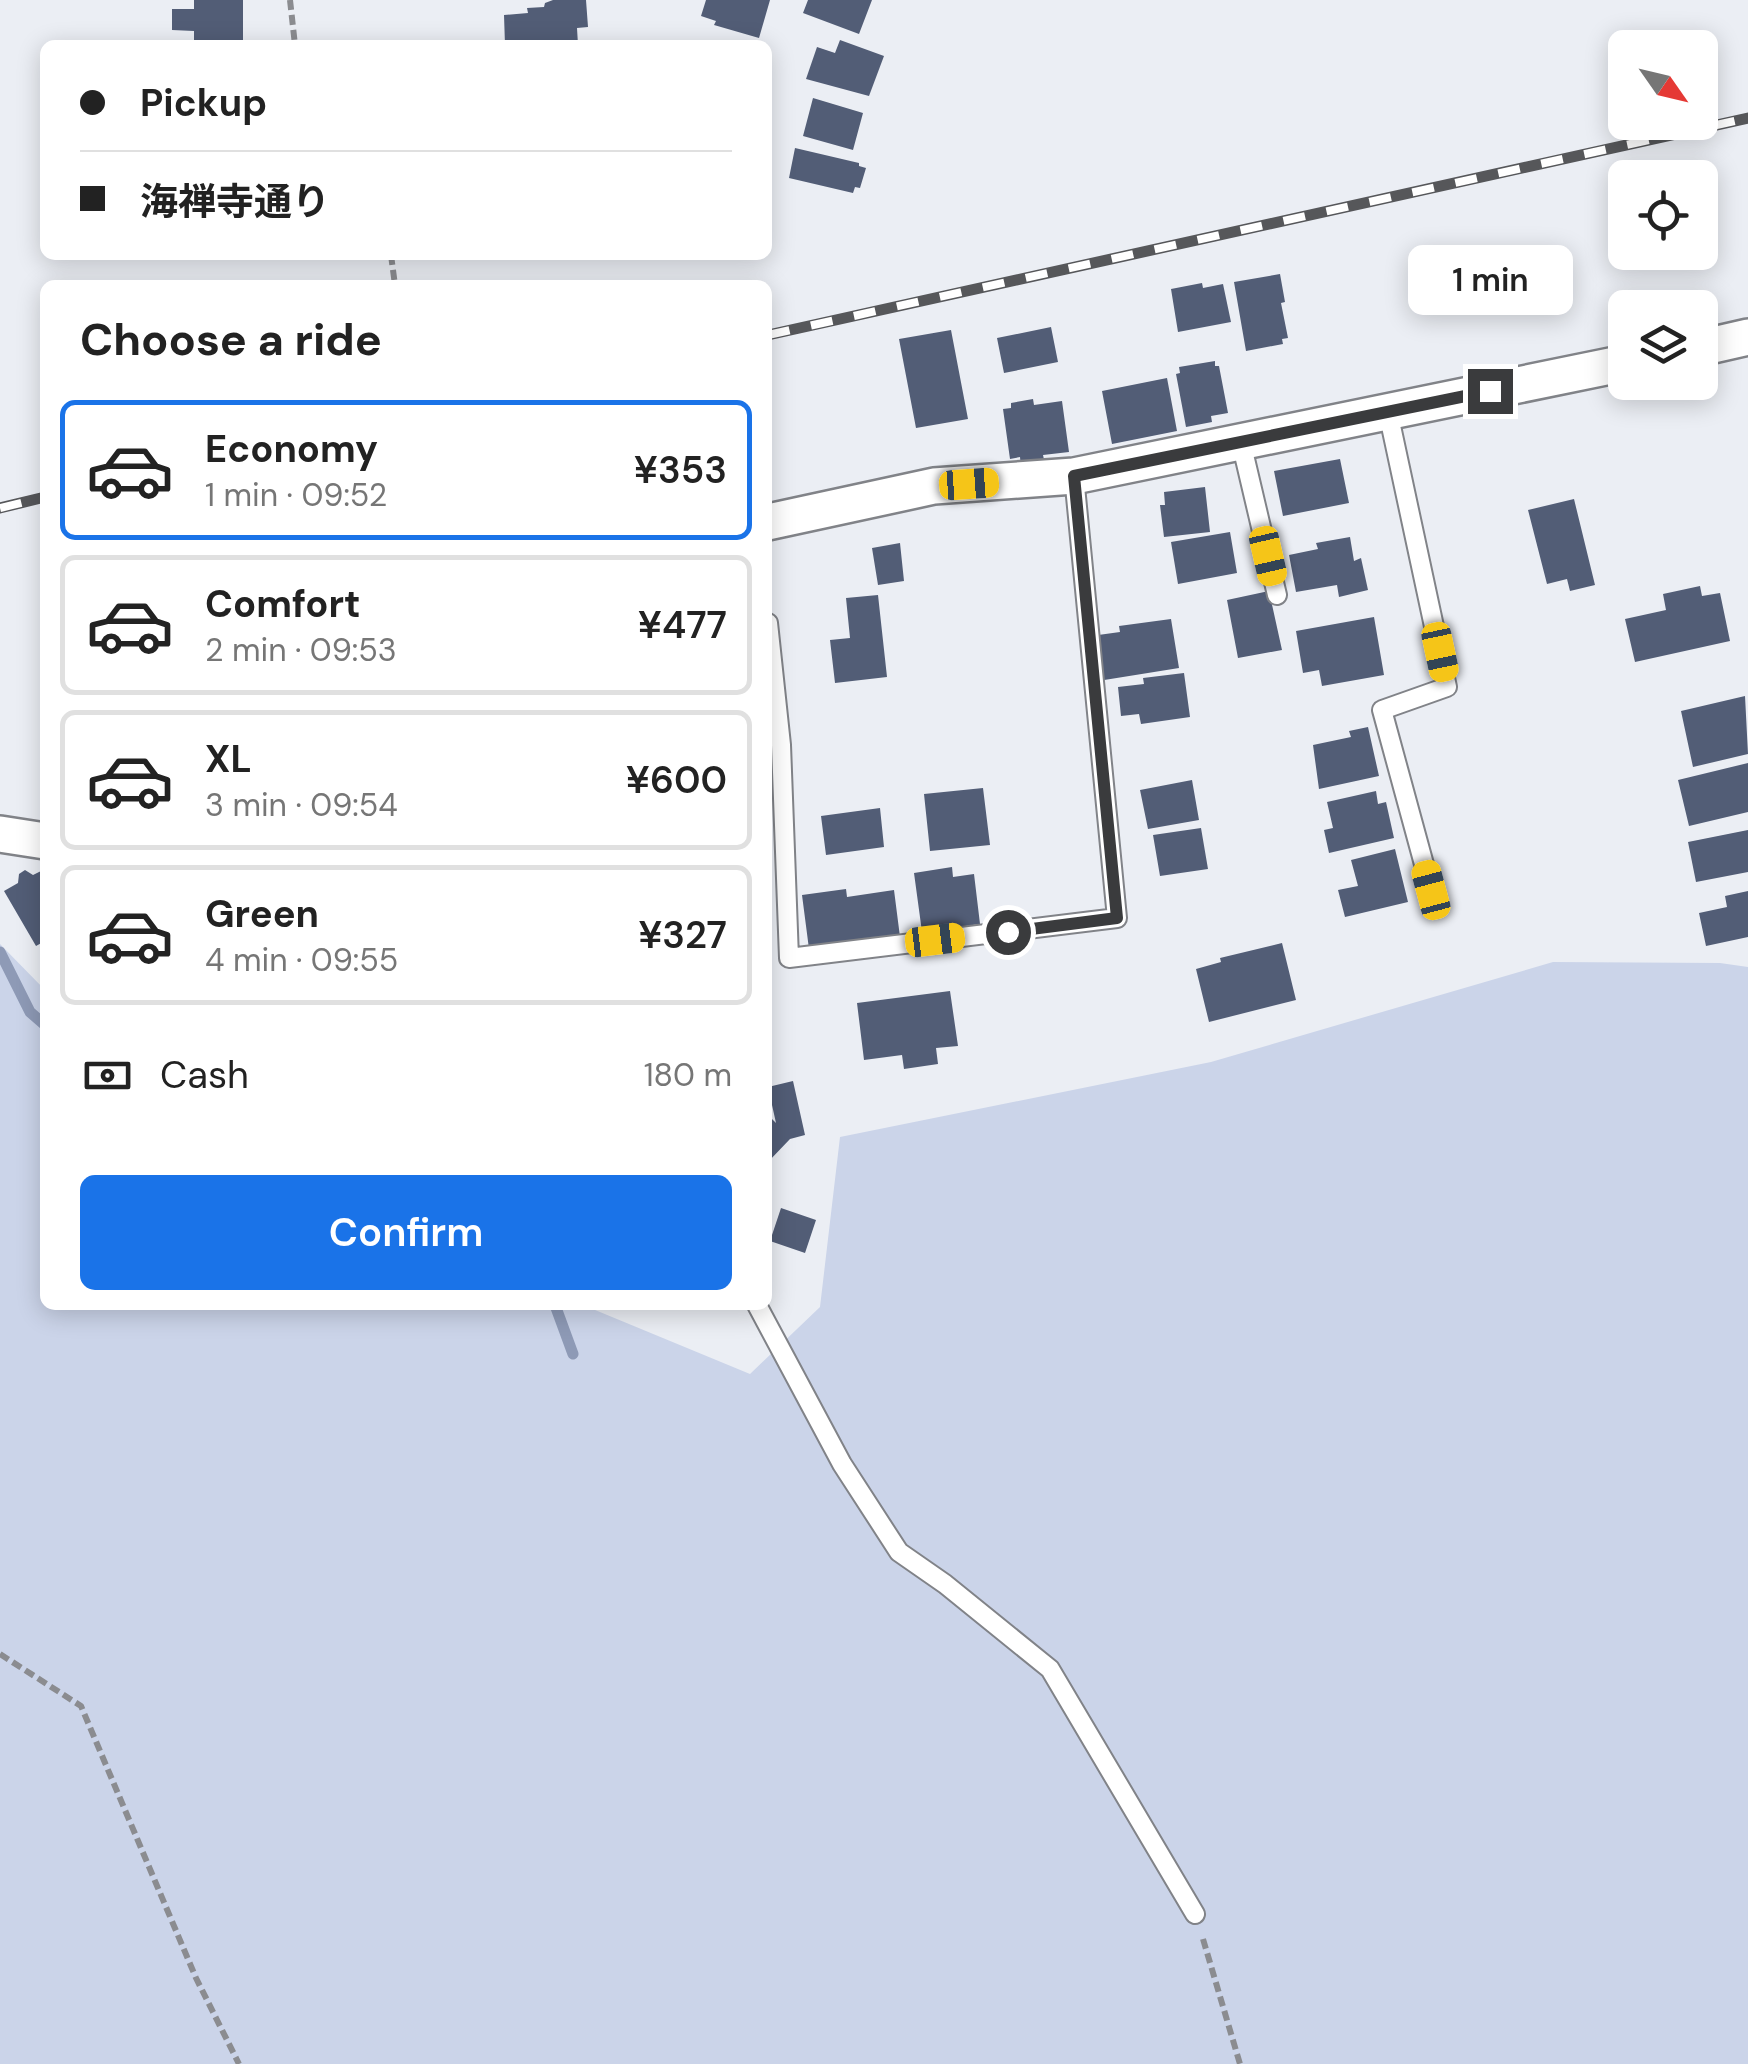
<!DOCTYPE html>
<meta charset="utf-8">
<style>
body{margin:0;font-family:"DM Sans","Noto Sans JP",sans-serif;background:#f2f2f2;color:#222;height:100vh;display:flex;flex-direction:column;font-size:38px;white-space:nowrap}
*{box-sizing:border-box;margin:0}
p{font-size:32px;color:#767676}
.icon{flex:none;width:55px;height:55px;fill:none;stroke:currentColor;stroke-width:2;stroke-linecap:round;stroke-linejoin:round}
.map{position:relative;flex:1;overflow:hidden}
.drawer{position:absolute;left:40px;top:280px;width:732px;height:1030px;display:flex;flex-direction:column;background:#fff;border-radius:15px;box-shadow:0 5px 25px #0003}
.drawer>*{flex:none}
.top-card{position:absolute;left:40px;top:40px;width:732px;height:220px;border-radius:15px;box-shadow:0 5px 25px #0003;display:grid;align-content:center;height:220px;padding:0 40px;background:#fff}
.needle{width:65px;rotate:124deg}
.controls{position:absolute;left:1608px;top:30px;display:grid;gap:20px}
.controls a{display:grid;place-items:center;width:110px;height:110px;border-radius:15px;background:#fff;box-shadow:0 5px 25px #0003;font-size:50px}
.end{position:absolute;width:45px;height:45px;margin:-22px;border:12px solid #3a3b3d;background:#fff;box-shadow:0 0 0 5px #fff}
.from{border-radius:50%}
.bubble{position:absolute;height:70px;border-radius:15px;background:#fff;box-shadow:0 5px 25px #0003;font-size:32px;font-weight:600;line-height:70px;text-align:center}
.car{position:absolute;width:30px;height:60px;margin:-30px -15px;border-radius:12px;box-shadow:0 0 8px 2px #0007;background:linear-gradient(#f5c518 24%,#345 0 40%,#f5c518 0 76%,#345 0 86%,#f5c518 0)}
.top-card b{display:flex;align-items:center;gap:35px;height:95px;font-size:38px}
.top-card b+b{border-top:2px solid #e0e0e0}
.top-card i{width:25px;height:25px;background:#222}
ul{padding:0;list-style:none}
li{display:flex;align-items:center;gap:30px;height:140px;margin:0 20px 15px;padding:0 20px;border:5px solid #e0e0e0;border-radius:15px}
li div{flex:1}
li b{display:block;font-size:38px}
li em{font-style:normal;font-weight:600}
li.selected{border-color:#1a73e8}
li>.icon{width:90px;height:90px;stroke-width:1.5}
h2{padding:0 40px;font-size:45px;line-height:120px}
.pay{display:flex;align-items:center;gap:25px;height:110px;padding:0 40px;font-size:38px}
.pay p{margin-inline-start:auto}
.cta{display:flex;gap:20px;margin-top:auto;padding:20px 40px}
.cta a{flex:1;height:115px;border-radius:15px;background:#1a73e8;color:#fff;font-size:40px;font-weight:600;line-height:115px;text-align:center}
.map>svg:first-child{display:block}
.green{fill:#cbd4e9}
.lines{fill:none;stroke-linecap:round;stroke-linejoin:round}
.stream{stroke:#8e9ab6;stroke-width:11}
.building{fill:#525d76}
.service-casing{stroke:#818388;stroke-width:22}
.minor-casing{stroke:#818388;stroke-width:40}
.path{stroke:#8b8c90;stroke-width:6;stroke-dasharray:10 5;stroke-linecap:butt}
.service{stroke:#fff;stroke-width:18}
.minor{stroke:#fff;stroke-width:35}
.rail-casing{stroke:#56575a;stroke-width:11}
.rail{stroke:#fff;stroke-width:8;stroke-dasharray:22;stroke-linecap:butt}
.route{stroke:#3a3b3d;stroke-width:12}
</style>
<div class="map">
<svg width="1748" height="2064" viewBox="0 0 1748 2064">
<rect width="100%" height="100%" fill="#ebeef4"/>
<path class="green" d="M0,944L45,990V1305H583L750,1374L820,1307L840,1137L1211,1062L1553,962L1720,963L1748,967V2064H0Z"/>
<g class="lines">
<path class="stream" d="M0,952L30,1012L45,1025
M555,1305L573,1354"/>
</g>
<path class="building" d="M194,0H243V45H194V31L172,30V9H194Z
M553,0H586L588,27L577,28L578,45H505L504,15L528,13L527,8L544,7L545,3Z
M706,0H770L759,38L714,25L716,21L701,16Z
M808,0H872L859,34L803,13Z
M840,40L884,56L869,96L806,79L817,47L835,53Z
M813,98L863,113L853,150L803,136Z
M795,148L859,163V166L866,168L860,188L855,187L853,193L789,178Z
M1280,274L1285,302L1281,303L1288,338L1282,339L1283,344L1246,351L1234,282Z
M1202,283L1203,288L1223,284L1231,322L1178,332L1171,289Z
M1051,327L1058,362L1004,373L997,338Z
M951,330L968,419L916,428L899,339Z
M1215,361V366H1219L1228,413L1211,416L1212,422L1186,427L1176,374L1180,373L1179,367Z
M1167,378L1177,431L1112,444L1102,391Z
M1033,399L1034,405L1062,401L1069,452L1043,455L1045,464L1021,468L1020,457L1010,459L1003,409L1011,408V403Z
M1340,459L1349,503L1283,516L1274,471Z
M1205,487L1210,532L1164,537L1160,505H1165L1164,492Z
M1574,499L1595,585L1570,591L1567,579L1547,584L1528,510Z
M1230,532L1237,573L1178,584L1171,542Z
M1350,537L1354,561L1361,558L1368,590L1339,597L1337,585L1296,592L1289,555L1318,549L1316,543Z
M900,543L904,581L878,585L872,548Z
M1700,586L1702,596L1720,593L1730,641L1635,662L1625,619L1666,610L1663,594Z
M1269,591L1282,650L1238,658L1227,600Z
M878,595L887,677L835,683L830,640L850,638L846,598Z
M1374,617L1384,675L1322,686L1319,670L1303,673L1296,631Z
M1171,619L1179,668L1098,681L1091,636L1120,632L1119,626Z
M1184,673L1190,717L1141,724L1139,714L1121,716L1118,687L1144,684L1143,678Z
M1745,696L1748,754L1693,767L1681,711Z
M1368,727L1379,776L1319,789L1313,745L1351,737L1349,731Z
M1748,763V812L1689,826L1678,780Z
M1192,780L1199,820L1148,829L1140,790Z
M983,788L990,845L930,851L924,794Z
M1376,791L1378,804L1386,802L1394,838L1329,853L1324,830L1333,828L1327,802Z
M880,808L884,847L826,855L821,816Z
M1201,828L1208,869L1160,876L1153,835Z
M1748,830V872L1696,882L1688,842Z
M1395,849L1408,902L1345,917L1338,890L1358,886L1351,860Z
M952,867L953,877L974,874L980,924L922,932L914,873Z
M45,869V941L36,946L4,891L18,883L19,874L25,870L33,875Z
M846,889L847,897L894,890L900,937L809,949L802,895Z
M1748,891V937L1706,946L1699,913L1727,907L1725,896Z
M1282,943L1296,1000L1209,1022L1196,969L1221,962L1220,958Z
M950,991L958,1046L936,1048L938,1064L904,1069L902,1055L864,1060L857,1003Z
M793,1081L805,1135L790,1139L768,1162V1115L776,1123L768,1087Z
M781,1208L816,1220L805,1253L770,1241Z"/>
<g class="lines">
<g class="service-casing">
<path id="service" d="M1388,412L1447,687L1382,710L1431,890
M1241,442L1277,595
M768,623L781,745L789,958L1117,918L1074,476
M757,1305L842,1464L899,1552L945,1584L1050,1669L1195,1914"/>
</g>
<g class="minor-casing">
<path id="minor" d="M1700,348L1748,337
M768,522L934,486L1074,476L1625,363
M0,834L45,841"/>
</g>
<path class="path" d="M290,0L295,45
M391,255L395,285
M0,1654L81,1706L196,1978L239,2064
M1203,1939L1240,2064"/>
<use href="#service" class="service"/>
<use href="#minor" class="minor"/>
<g class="rail-casing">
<path id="rail" d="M768,335L1748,118
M0,508L45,497"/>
</g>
<use href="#rail" class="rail"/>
</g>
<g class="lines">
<path class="route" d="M1008,932L1117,918L1074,476L1490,391"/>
</g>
</svg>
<div class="controls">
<a><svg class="needle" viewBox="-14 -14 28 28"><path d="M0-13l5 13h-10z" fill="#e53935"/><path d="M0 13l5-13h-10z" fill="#767676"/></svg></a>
<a><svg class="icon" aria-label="locate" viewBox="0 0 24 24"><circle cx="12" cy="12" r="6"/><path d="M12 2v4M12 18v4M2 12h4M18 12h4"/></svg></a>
<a><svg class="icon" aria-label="layers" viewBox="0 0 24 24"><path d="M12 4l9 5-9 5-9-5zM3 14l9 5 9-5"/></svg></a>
</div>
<i class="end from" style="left:1008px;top:932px"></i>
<i class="end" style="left:1490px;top:391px"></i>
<div class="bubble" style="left:1408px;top:245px;width:165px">1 min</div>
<i class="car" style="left:969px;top:484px;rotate:86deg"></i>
<i class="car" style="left:1268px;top:556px;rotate:167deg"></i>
<i class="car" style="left:1440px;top:652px;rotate:168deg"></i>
<i class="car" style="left:1431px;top:890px;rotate:345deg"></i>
<i class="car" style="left:935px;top:940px;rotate:83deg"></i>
<div class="top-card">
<b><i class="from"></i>Pickup</b>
<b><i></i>海禅寺通り</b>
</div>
<section class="drawer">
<h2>Choose a ride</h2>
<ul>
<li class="selected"><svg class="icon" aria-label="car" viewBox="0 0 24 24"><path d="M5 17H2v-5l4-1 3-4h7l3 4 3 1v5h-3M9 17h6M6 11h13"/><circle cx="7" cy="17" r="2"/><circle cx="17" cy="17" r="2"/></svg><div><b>Economy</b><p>1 min · 09:52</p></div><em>¥353</em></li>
<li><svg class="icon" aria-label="car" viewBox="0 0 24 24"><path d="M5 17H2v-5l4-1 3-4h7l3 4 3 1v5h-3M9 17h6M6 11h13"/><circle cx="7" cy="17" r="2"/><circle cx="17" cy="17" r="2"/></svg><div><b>Comfort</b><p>2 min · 09:53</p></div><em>¥477</em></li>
<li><svg class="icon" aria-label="car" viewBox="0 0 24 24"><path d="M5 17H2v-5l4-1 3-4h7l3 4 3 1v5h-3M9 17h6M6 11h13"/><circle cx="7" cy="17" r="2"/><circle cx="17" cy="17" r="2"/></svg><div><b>XL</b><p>3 min · 09:54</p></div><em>¥600</em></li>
<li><svg class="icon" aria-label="car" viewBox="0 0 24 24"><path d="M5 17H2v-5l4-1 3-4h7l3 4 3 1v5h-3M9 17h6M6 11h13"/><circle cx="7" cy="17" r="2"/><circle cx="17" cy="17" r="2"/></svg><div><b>Green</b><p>4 min · 09:55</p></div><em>¥327</em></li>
</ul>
<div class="pay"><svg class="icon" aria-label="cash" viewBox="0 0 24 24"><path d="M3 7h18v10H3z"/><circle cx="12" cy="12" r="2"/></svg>Cash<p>180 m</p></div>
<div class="cta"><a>Confirm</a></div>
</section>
</div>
